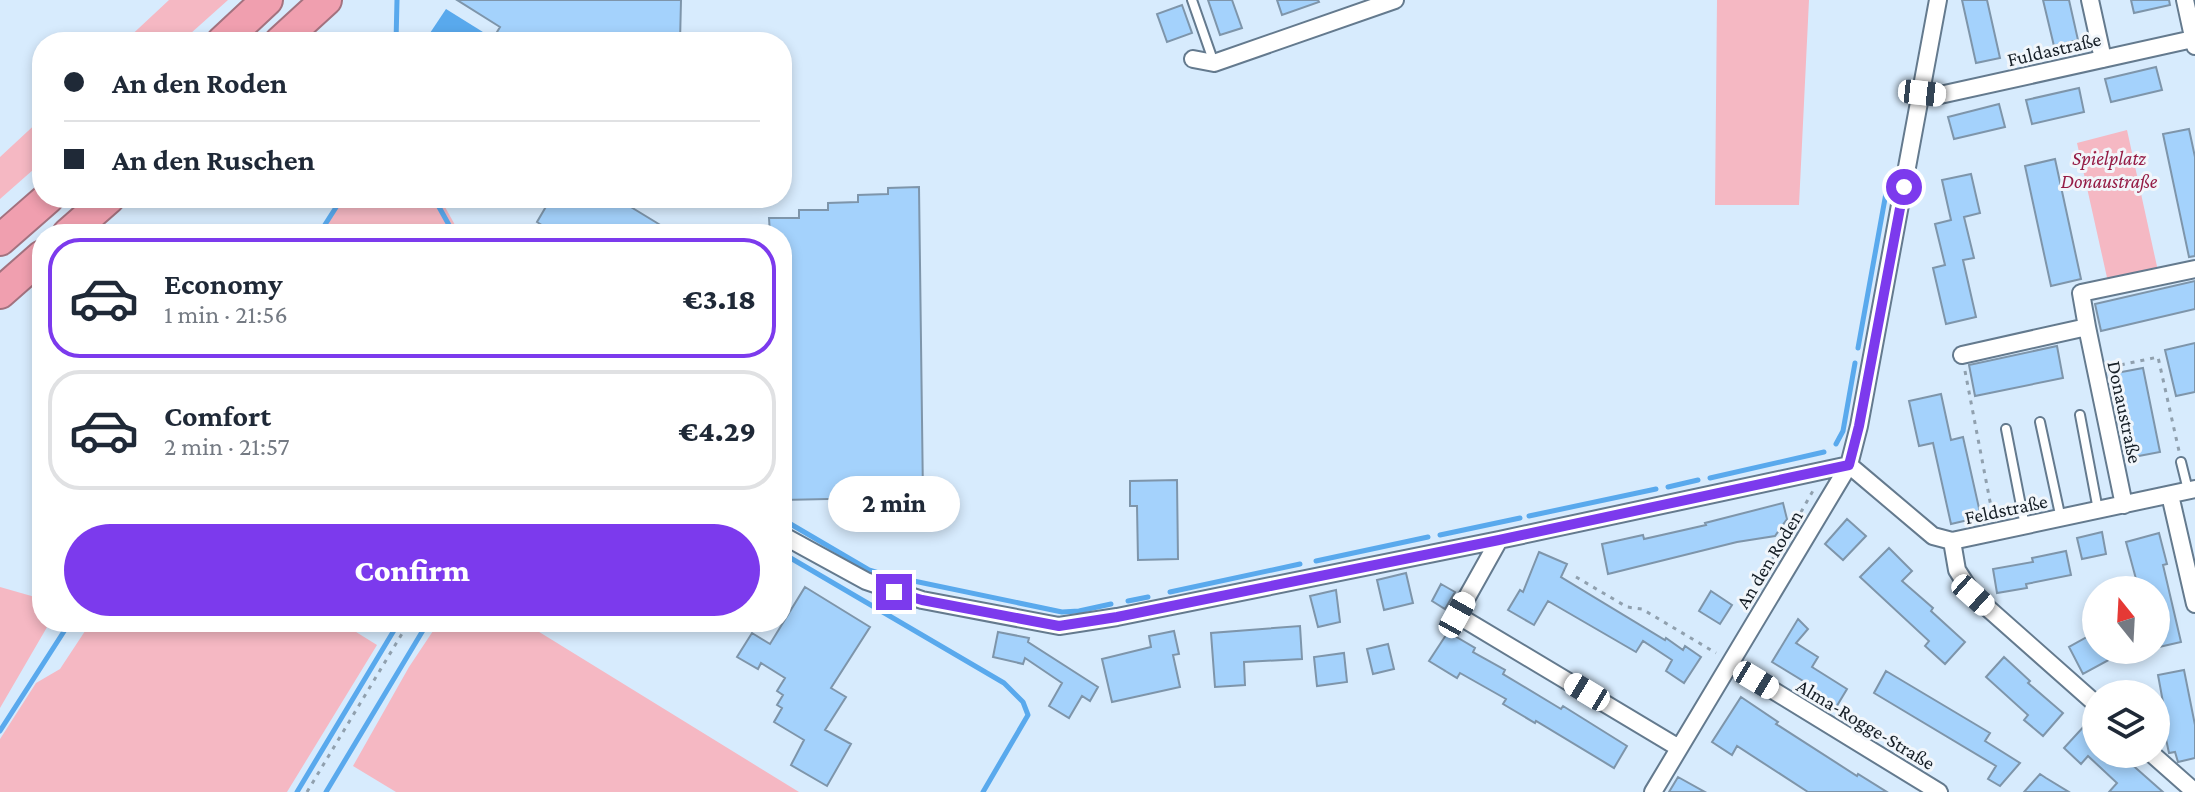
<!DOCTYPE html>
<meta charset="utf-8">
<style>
body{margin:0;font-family:"Crimson Pro",serif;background:#f6f6f7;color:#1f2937;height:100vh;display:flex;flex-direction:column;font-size:30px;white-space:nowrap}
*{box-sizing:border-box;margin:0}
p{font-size:26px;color:#747a83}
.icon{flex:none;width:44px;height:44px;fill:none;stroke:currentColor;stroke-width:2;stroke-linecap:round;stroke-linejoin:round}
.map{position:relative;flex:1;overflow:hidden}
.sheet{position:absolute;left:32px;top:224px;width:760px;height:408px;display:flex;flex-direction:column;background:#fff;border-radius:32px;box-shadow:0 4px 12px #0003}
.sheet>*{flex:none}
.guide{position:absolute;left:32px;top:32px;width:760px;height:176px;border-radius:32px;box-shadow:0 4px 12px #0003;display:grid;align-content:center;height:176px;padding:0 32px;background:#fff}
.needle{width:52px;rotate:342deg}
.fabs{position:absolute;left:2082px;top:576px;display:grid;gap:16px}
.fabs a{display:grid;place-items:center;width:88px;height:88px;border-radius:50%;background:#fff;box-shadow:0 4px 12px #0003;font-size:40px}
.end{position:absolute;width:36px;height:36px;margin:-18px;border:10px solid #7c3aed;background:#fff;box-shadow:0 0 0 4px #fff}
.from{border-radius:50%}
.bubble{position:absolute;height:56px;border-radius:28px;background:#fff;box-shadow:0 4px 12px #0003;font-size:26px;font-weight:800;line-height:56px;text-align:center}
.car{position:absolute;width:24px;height:48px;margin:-24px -12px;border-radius:10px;box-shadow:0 0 6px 2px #0007;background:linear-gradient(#fff 24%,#345 0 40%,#fff 0 76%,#345 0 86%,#fff 0)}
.guide b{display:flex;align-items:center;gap:28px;height:76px;font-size:30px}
.guide b+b{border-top:2px solid #e0e1e3}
.guide i{width:20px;height:20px;background:#1f2937}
ul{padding:14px 0 0;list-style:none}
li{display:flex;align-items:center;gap:24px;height:120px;margin:0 16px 12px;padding:0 16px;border:4px solid #e0e1e3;border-radius:32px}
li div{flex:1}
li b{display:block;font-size:30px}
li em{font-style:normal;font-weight:800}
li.current{border-color:#7c3aed}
li>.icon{width:72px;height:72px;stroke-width:1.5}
.cta{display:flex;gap:16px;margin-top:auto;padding:16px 32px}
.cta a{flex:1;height:92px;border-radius:48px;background:#7c3aed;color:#fff;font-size:32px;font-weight:800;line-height:92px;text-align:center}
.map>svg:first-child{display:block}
.green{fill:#f5b8c3}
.water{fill:#59a9ed}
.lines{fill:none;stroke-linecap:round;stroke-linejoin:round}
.stream{stroke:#59a9ed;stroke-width:5}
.building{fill:#a4d2fc;stroke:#7e95aa;stroke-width:2}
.lane-casing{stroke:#647a8e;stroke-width:12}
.street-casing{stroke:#647a8e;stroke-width:20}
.highway-casing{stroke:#a3727f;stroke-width:34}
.path{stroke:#90a0ae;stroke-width:3;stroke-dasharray:4 6;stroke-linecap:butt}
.lane{stroke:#fff;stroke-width:8}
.street{stroke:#fff;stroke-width:16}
.highway{stroke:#f09faf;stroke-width:30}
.route{stroke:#7c3aed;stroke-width:10}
.labels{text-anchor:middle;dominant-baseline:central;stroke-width:6;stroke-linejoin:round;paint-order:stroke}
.street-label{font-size:20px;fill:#151e26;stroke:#f1f6fb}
.park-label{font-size:20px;font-style:italic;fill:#951c45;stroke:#f1f6fb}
</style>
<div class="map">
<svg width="2195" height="792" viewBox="0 0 2195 792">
<rect width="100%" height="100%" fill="#d7ebfd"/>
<path class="green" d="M169,0H228L181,42H124Z
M1717,0H1809L1799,205H1715Z
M42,118V162L0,199V157Z
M2127,130L2158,271L2108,282L2077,143Z
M344,198H440L460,234H321Z
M0,587L42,599V622H50L0,708Z
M91,622H340L377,645L287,792H0V739L36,683L60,669Z
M439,622H523L799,792H396L353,766L409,667Z"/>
<path class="water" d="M446,9L491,37L488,42H431L430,33Z"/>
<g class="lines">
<path class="stream" d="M396,42L397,0
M434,198L454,234
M319,234L342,198
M1858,348L1888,182
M1836,444L1843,431L1855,363
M1710,478L1824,452
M1668,487L1698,480
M1529,516L1656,489
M782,519L869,570L885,575L1062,612L1079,611L1111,604
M1440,535L1520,518
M782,553L1004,683L1023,702L1028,715L983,792
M1316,561L1428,537
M1170,592L1300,564
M1128,601L1148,597
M0,731L70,622
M297,792L399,622
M326,792L428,622"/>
</g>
<path class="building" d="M457,0H681L680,42H491L500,27Z
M1208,0H1232L1242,28L1220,35Z
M1277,0H1318L1319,2L1282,15Z
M1962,0H1987L2000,58L1976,63Z
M2043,0H2069L2078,40L2054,46Z
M2131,0H2169L2170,5L2134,13Z
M1182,5L1192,33L1167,42L1157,14Z
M2156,67L2162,90L2111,102L2105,79Z
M2079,88L2084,112L2032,124L2026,100Z
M1999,104L2005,127L1954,139L1948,117Z
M2189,129L2195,157V256L2189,257L2163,134Z
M2055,159L2081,279L2051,286L2025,166Z
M1971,174L1980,213L1964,217L1974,258L1963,260L1976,317L1946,324L1933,268L1945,265L1935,224L1951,220L1942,180Z
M919,187L923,497L782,500V234H770L769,218H799V210H828V203L858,202V195L888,194V188Z
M551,198H616L662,226L657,234H556L537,222Z
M2195,281V309L2101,331L2095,304Z
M2195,343V392L2176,396L2165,350Z
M2057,346L2063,378L1975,396L1969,365Z
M2143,368L2160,452L2128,458L2111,374Z
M1941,394L1951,440L1963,437L1981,517L1951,524L1933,443L1919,446L1909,401Z
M1177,480L1178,559L1138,560L1137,506H1130V481Z
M1783,503L1787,519L1775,536L1737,542L1608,574L1602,544L1643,535L1644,539L1706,525L1705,523Z
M1847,519L1866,536L1843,560L1825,544Z
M2102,532L2106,554L2082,559L2077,538Z
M2159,533L2167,564L2163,565L2181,642L2159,647L2156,632V590H2139L2126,542Z
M1889,548L1912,571L1902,581L1933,608L1931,611L1965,642L1945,664L1925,646L1929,641L1860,577Z
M2066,551L2071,575L2026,584L2027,588L1997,593L1993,569L2033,562L2032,558Z
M1539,552L1567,564L1561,577L1665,640L1666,638L1683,650L1685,646L1701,657L1684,683L1666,671L1672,660L1643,641L1636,652L1548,601L1534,625L1508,610L1520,590L1523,592Z
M1406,573L1413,603L1384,610L1377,580Z
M1441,584L1455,592L1445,609L1432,601Z
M805,587L870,627L831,688L846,697L825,730L851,744L827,786L791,765L804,740L774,722L782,708L777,705L783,695L777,691L785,678L761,663L758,669L737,657L752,633L770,644Z
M1336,590L1340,622L1318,627L1310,596Z
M1711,591L1732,605L1720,624L1699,611Z
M1798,619L1808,629L1796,643L1818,657L1812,667L1847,689L1835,709L1804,689L1808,684L1772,662Z
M1300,626L1302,659L1244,662L1245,685L1215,687L1211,633Z
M1174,631L1179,654L1173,655L1180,687L1112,702L1102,659L1151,647L1149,636Z
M998,632L1029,638L1028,642L1098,687L1090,701L1082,696L1069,718L1049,706L1062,683L1025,658L1023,664L993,657Z
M1448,632L1475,648L1473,652L1505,670L1503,674L1561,709L1563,706L1627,746L1614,768L1536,721L1535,723L1503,704L1506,699L1460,673L1457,678L1429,661Z
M2096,632V650H2127L2083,674L2069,647Z
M1388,644L1394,669L1373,674L1367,649Z
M1344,653L1347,682L1317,686L1314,657Z
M2004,657L2030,681L2028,683L2063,713L2043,736L2024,720L2028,715L1986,677Z
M2184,670L2195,725V758L2178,762L2175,752L2169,753L2163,725L2167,724L2158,675Z
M1886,671L1990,733L1985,741L2020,763L2000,786L1988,779L1996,766L1874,693Z
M1741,697L1778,722L1776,724L1857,776L1858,774L1887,792H1808L1737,746L1732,755L1712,742Z
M2087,723L2096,732V754H2120L2163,792H2109L2117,783L2088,756L2081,764L2064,748Z
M2040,774L2046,778L2069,792H2024Z
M1678,777L1705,792H1669Z"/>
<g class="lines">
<g class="lane-casing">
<path id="lane" d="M1192,0L1214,63
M2080,415L2098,510
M2040,422L2061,519
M2006,429L2025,526
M2181,462L2188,490"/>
</g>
<g class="street-casing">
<path id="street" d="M2090,0L2103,59
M2185,0L2195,46
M1193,59L1214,63L1395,0
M1922,93L1940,95L2193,39
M2087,327L2081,293L2195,269
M1962,355L2087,327L2124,505
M1849,465L1933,536L1952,541L2195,489
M2170,495L2195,604
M782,535L866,581L922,600L1059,626L1117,617L1499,540L1849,465
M1499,540L1457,615L1679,748
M1952,541L1957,570L1973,595L2096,704
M1730,664L1939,792
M2152,754L2195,792
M1653,792L1849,465L1859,426L1938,0"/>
</g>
<g class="highway-casing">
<path id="highway" d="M222,42L267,0
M280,42L326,0
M68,234L109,198
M0,240L48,198
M0,293L42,256"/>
</g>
<path class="path" d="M2111,367L2158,357L2179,451
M1965,371L1993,517
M1796,521L1814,489
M1576,577L1627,607L1642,609L1716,653
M1751,595L1788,533
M307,792L409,622"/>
<use href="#lane" class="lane"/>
<use href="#street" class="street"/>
<use href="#highway" class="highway"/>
</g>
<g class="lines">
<path class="route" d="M894,592L922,600L1059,626L1117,617L1499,540L1849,465L1859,426L1904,187"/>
</g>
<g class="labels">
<g class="street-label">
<text transform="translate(2054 49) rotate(-13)">Fuldastraße</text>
<text transform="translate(2125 412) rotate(78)">Donaustraße</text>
<text transform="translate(2006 509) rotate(-12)">Feldstraße</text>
<text transform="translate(1769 559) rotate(-59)">An den Roden</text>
<text transform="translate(1866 724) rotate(31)">Alma-Rogge-Straße</text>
</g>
<g class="park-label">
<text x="2109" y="158">Spielplatz<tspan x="2109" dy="23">Donaustraße</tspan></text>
</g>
</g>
</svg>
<div class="fabs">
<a><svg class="needle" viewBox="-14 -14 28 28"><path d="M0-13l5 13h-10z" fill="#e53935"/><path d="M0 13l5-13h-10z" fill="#747a83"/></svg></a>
<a><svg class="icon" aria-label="layers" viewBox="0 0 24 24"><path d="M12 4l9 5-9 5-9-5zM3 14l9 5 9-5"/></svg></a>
</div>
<i class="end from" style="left:1904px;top:187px"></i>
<i class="end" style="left:894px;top:592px"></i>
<div class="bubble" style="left:828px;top:476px;width:132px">2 min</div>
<i class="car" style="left:1922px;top:93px;rotate:96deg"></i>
<i class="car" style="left:1973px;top:595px;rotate:132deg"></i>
<i class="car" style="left:1457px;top:615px;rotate:29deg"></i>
<i class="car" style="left:1756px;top:680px;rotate:121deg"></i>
<i class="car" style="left:1587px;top:692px;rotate:301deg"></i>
<div class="guide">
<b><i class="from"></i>An den Roden</b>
<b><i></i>An den Ruschen</b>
</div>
<section class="sheet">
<ul>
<li class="current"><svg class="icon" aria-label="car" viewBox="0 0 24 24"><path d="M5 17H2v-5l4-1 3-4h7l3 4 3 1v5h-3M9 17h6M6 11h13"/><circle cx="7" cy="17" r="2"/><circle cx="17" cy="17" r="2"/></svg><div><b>Economy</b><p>1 min · 21:56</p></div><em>€3.18</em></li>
<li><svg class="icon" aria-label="car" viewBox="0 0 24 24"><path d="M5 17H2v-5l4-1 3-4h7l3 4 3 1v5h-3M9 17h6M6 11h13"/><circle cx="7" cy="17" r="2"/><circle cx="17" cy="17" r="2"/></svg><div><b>Comfort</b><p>2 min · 21:57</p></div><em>€4.29</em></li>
</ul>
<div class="cta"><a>Confirm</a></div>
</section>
</div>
